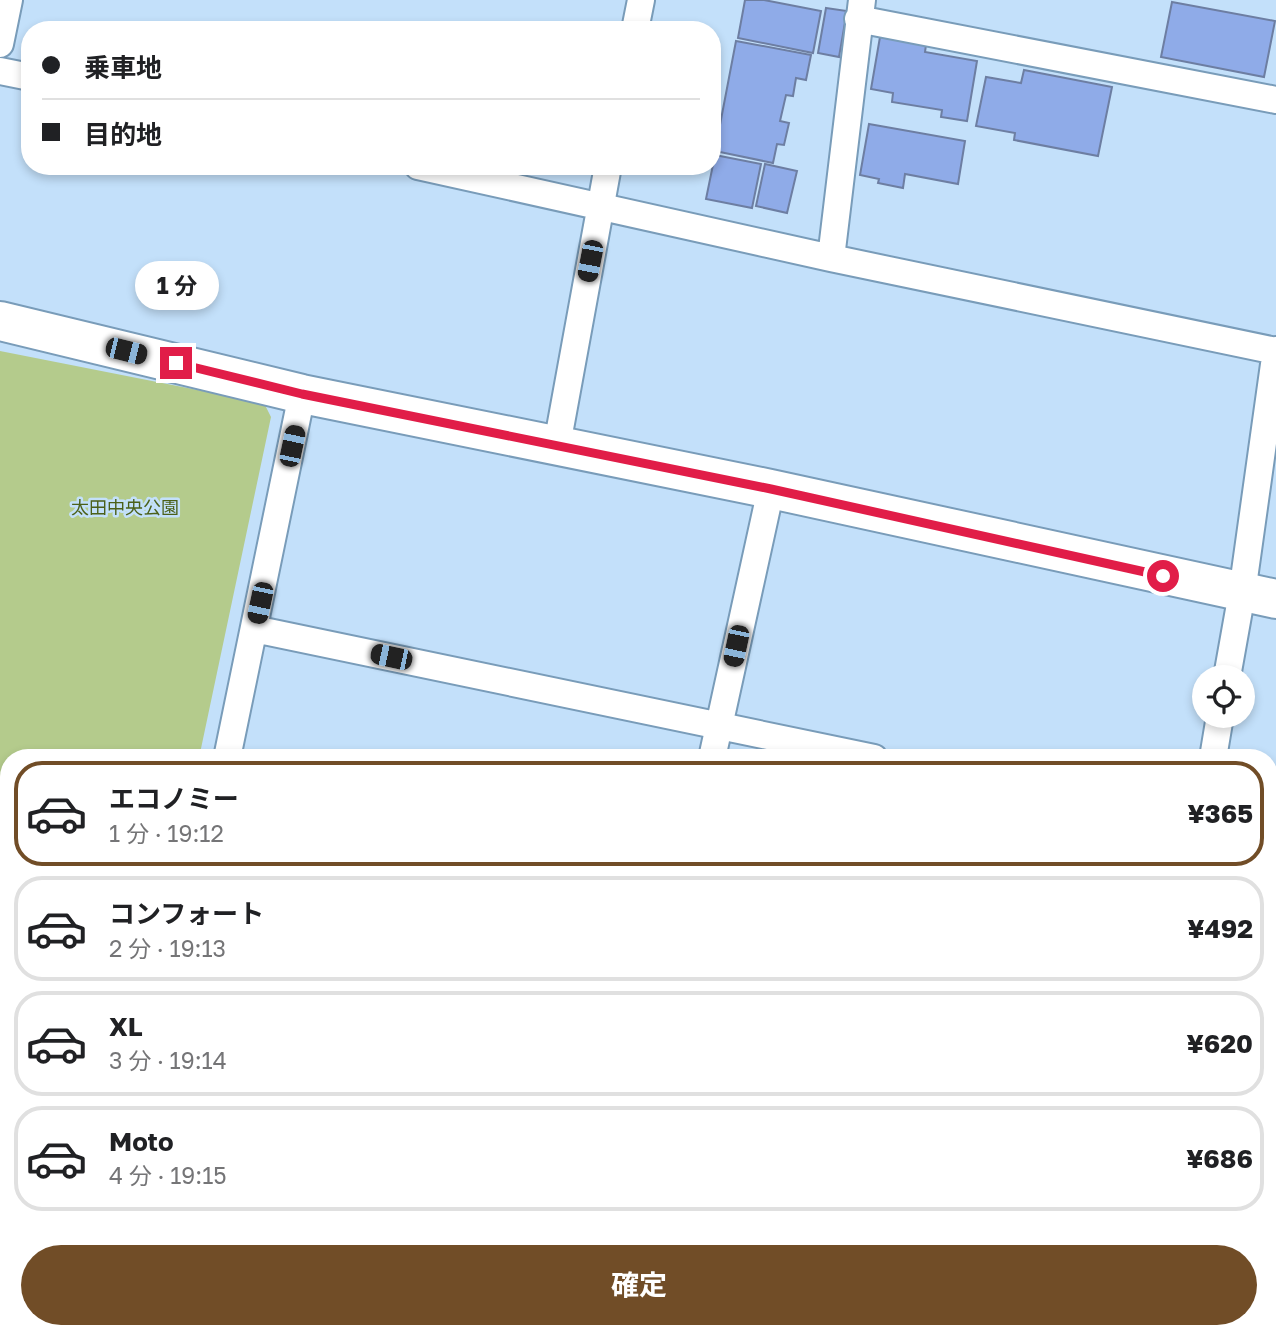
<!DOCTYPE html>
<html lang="ja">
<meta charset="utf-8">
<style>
body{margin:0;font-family:"Golos Text","Noto Sans JP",sans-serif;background:#f2f2f2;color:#202124;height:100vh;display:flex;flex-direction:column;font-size:26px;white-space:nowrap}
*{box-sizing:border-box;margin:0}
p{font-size:23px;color:#757577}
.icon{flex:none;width:38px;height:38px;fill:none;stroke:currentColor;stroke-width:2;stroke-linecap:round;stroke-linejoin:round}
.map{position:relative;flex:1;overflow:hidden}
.sheet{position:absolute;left:0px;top:749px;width:1278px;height:590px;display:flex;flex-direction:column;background:#fff;border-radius:28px 28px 0 0;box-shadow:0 4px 10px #0003}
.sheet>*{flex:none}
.guide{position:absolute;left:21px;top:21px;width:700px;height:154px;border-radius:28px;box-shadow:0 4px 10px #0003;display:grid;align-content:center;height:154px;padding:0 21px;background:#fff}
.controls{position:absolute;left:1192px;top:665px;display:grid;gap:14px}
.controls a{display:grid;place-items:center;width:63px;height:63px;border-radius:50%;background:#fff;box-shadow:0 4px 10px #0003;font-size:35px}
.end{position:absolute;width:32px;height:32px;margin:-16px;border:9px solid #e11d48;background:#fff;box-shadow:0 0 0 4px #fff}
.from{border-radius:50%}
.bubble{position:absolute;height:49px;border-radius:24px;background:#fff;box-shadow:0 4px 10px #0003;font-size:23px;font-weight:700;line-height:49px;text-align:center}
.car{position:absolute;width:21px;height:42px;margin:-21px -10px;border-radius:9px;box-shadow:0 0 5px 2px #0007;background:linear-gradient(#222 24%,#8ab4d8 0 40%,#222 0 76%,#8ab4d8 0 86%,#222 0)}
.guide b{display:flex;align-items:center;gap:24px;height:66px;font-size:26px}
.guide b+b{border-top:2px solid #e0e0e0}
.guide i{width:18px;height:18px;background:#202124}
ul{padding:12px 0 0;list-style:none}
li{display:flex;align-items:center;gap:21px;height:105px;margin:0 14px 10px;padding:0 7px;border:4px solid #e0e0e0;border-radius:28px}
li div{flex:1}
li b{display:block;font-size:26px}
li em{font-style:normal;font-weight:700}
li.selected{border-color:#714d27}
li>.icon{width:63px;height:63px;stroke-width:1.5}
.action{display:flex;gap:14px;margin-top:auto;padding:14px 21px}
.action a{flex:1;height:80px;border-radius:42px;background:#714d27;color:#fff;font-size:28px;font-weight:700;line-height:80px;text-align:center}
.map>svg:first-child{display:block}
.green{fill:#b4cb8c}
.building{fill:#8fabe8;stroke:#6d7ea2;stroke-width:2}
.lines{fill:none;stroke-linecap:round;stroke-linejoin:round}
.street-casing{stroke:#799cb9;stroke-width:30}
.secondary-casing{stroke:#799cb9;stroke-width:42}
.street{stroke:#fff;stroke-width:26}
.secondary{stroke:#fff;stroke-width:38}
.route{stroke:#e11d48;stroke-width:9}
.labels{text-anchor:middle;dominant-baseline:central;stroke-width:5;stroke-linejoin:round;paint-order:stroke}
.park-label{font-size:18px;fill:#4b6019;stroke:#c3e0fa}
</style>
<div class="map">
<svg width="1276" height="1338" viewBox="0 0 1276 1338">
<rect width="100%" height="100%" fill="#c3e0fa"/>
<path class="green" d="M0,351L264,403L271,417L199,758H9V815L0,813Z"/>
<path class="building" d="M745,0H764L821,11L813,53L738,38Z
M1172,2L1275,21L1264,77L1161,57Z
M826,8L847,11L839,57L818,53Z
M880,37L926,45L925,52L977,61L967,121L941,117L942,110L892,102L893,93L871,89Z
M736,41L811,55L806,80L796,78L793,96L786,95L780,121L789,123L784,145L777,144L773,163L715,151Z
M1024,70L1112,87L1098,156L1014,140L1015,133L976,126L986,77L1021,83Z
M869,124L965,141L958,184L905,174L903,188L878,183L879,179L860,175Z
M715,155L761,164L752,208L706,199Z
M765,164L797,171L787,213L756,206Z"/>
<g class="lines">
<g class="street-casing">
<path id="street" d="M858,19L1276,100
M635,30L641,0
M0,44L9,0
M0,71L30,77
M418,166L831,258L1276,351
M831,258L862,0
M557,445L608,166
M254,629L874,758
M1227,677L1242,593L1276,350
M227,758L302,394
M712,758L771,489
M1213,758L1220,716
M0,829L9,831
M1269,887L1276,888
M0,1108L9,1110
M1181,1330L1224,1338
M0,1335L13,1338
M176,1338L178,1330
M590,1338L591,1330
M1108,1338L1109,1330"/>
</g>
<g class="secondary-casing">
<path id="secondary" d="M0,321L302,394L771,489L1276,599"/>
</g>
<use href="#street" class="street"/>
<use href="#secondary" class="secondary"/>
</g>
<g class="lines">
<path class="route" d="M176,363L302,394L771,489L1163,576"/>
</g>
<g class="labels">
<g class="park-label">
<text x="125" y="507">太田中央公園</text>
</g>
</g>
</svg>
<div class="controls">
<a><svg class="icon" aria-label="locate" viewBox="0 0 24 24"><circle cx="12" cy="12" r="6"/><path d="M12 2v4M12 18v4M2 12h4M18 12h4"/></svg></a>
</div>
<i class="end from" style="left:1163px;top:576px"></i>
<i class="end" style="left:176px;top:363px"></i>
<div class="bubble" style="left:135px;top:261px;width:84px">1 分</div>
<i class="car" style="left:590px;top:261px;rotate:191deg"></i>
<i class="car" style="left:126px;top:351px;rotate:104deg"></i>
<i class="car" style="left:292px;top:446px;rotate:12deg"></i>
<i class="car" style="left:260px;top:603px;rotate:192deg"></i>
<i class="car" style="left:736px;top:646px;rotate:192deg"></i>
<i class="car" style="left:391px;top:657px;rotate:282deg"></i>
<div class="guide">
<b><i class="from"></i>乗車地</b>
<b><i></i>目的地</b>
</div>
<section class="sheet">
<ul>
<li class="selected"><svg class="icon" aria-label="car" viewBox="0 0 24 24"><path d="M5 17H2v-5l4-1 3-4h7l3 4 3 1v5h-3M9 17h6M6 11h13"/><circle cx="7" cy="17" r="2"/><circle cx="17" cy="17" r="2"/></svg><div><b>エコノミー</b><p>1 分 · 19:12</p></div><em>¥365</em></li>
<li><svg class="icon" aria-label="car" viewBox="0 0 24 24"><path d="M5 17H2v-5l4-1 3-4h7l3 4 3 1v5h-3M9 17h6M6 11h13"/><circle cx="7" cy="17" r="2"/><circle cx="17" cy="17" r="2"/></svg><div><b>コンフォート</b><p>2 分 · 19:13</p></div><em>¥492</em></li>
<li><svg class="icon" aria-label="car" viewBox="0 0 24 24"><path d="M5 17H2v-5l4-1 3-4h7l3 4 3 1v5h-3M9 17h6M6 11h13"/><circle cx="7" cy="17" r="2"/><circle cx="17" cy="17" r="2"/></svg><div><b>XL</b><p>3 分 · 19:14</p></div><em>¥620</em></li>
<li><svg class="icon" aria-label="car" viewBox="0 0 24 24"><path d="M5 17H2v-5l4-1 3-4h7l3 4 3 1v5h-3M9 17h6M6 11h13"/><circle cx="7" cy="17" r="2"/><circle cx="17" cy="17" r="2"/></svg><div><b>Moto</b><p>4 分 · 19:15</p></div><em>¥686</em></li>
</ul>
<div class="action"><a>確定</a></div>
</section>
</div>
